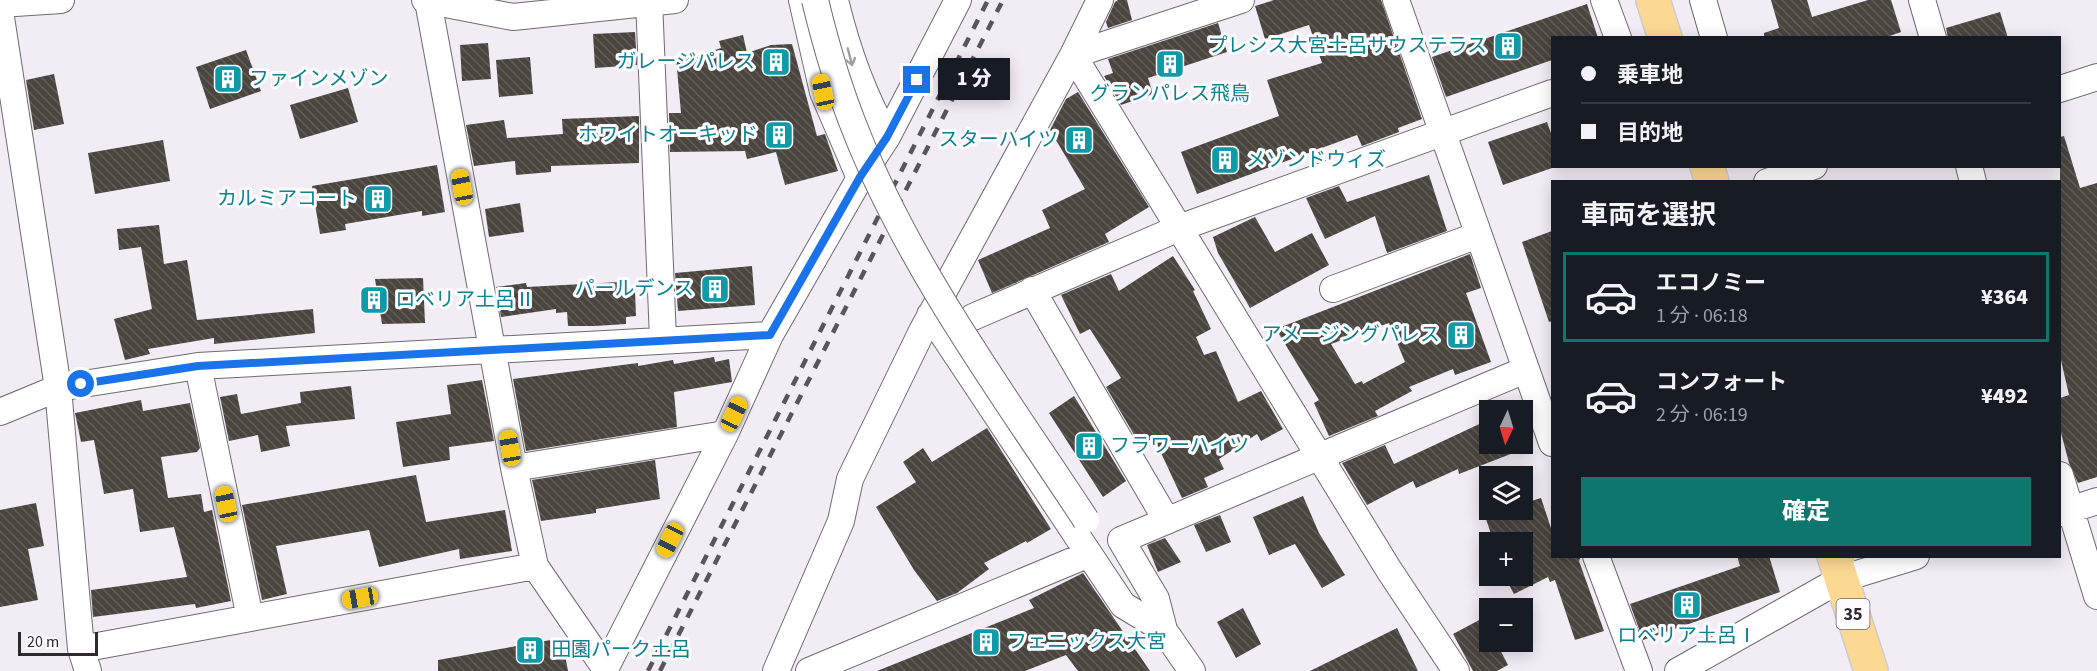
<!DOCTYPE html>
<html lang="ja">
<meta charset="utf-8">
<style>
body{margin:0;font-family:"Source Sans 3","Noto Sans JP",sans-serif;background:#20242c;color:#f1f3f6;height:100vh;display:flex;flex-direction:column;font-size:22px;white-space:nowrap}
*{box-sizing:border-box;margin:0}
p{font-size:20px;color:#9ea1a6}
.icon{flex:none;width:33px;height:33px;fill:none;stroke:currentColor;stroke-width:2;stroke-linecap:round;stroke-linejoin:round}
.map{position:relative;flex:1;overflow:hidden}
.side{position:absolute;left:1551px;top:180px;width:510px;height:378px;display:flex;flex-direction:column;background:#171b24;border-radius:0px;box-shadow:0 3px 15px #0003}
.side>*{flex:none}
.banner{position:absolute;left:1551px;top:36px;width:510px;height:132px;border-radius:0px;box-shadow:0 3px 15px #0003;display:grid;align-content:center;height:132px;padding:0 30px;background:#171b24}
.needle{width:39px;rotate:184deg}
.buttons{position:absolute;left:1479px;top:400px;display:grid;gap:12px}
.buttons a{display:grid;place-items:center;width:54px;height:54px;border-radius:0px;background:#171b24;box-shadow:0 3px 15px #0003;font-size:30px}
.scale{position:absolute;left:18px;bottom:15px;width:80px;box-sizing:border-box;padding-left:6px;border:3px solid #2c2a2d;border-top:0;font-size:16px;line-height:21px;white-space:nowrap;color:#2c2a2d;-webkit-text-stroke:4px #fefbff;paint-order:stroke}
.end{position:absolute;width:27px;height:27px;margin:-14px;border:8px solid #1a73e8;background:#fff;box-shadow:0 0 0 3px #fff}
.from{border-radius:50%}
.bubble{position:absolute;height:42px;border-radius:0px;background:#171b24;box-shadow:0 3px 15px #0003;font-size:20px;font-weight:800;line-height:42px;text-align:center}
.car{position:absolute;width:18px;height:36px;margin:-18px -9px;border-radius:8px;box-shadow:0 0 4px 2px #0007;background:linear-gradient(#f5c518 24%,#345 0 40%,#f5c518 0 76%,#345 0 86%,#f5c518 0)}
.banner b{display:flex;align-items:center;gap:21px;height:57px;font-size:22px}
.banner b+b{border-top:2px solid #363941}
.banner i{width:15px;height:15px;background:#f1f3f6}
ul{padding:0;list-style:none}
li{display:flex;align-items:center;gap:18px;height:90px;margin:0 12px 9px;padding:0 18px;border:3px solid transparent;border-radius:0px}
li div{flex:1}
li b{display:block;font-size:22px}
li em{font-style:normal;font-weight:800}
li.selected{border-color:#0f766e}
li>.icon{width:54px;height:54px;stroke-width:1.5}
h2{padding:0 30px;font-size:27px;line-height:72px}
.button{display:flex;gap:12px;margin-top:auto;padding:12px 30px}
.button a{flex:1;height:69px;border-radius:0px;background:#0f766e;color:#fff;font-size:24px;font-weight:800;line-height:69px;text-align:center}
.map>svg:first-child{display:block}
.building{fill:url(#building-back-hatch);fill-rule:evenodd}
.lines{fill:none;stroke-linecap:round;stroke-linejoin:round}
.minor-casing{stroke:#6f6a71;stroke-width:28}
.major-casing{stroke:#cccccd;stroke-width:36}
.minor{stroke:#fff;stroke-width:26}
.major{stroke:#fcd993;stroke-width:33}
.rail{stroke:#58565a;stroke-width:4.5;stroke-dasharray:10 10;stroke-linecap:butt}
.minor-bridge-casing{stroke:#6f6a71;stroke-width:28;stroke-linecap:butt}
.minor-bridge{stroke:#fff;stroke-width:26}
.oneway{stroke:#a09fa0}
.route{stroke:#1a73e8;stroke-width:8}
.labels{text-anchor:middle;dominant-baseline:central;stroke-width:6;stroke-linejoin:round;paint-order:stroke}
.shield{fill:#fefbff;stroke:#6b696c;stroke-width:1.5}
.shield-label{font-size:18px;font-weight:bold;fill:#2c2a2d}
.culture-label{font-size:20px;fill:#0d838f;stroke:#fefbff;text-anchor:end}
</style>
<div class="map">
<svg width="2097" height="671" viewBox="0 0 2097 671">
<defs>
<pattern id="building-back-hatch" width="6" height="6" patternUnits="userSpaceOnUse" patternTransform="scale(1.5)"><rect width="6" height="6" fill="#4b453f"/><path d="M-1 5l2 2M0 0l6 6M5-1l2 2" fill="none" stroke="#625d59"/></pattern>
</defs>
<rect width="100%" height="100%" fill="#f2edf5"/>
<path class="building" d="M1118,0H1127L1132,20L1108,28L1106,22L1115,2Z
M1274,0H1381L1422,119L1398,128L1399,132L1362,146L1357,135L1197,194L1181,152L1279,116L1267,80L1322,63L1309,25L1265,39L1255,6Z
M1771,0H1807L1812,17L1868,0H1891L1901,32L1884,38H1764V33L1779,28Z
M1587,4L1598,38H1552V60L1446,97L1432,57Z
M2000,12L2008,38H1948L1946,28Z
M1218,23L1227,52L1148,78L1153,94L1121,105L1104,76L1113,73L1108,59Z
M635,32L637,65L595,68L593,34Z
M743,35L747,53L771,45L792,44L817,136L825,134L838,171L785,185L776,152L747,159L745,151L670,152L669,113H681L676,58L713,54L712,51L721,48L719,41Z
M488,43L491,79L462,81L460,45Z
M246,50L261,91L210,109L196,67Z
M530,57L533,94L499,97L496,60Z
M54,74L64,124L34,130L26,80Z
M348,88L358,122L300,139L290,105Z
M1078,92L1149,207L1105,234L1109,242L992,293L978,260L1050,228L1042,210L1085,189L1050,130L1066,99Z
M639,116V163L551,166V172L516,175L515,161L474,166L466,125L504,120L507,138L563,134L562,119Z
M1547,122L1552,136V168L1503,185L1488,142Z
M2064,136L2080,188L2097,183V477L2078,483L2069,463L2060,429V398L2069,395L2060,356V137Z
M163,140L170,181L95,194L88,153Z
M437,165L445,212L422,216V211L345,224L346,230L320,234L312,186Z
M1429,175L1447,231L1387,253L1375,216L1325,239L1306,198L1339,186L1347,202Z
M520,203L524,232L489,237L485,209Z
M1255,217L1275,252L1312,233L1329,265L1250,308L1218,253L1213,237Z
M159,225L164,264L187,260L197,320L313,309L315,333L214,344V338L148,349L150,354L125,360L114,319L152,309L141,247L119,250L117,229Z
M1552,231V321L1549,322L1522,242Z
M1470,254L1481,288L1466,293L1491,362L1455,375L1453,369L1409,387L1412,391L1375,411L1378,416L1329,436L1314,403L1319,400L1276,329ZM1389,323L1405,362L1363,384L1362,381L1355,384L1331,344Z
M1173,256L1195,290L1193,291L1211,329L1196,337L1204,355L1216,351L1238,402L1261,391L1283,429L1261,441L1257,434L1219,459L1224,469L1204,478L1208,487L1182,498L1156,442L1143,450L1106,387L1121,378L1090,329L1080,334L1061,295L1111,274L1119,291Z
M752,266L755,305L678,311L675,273Z
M423,278L425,323L382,324L375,279Z
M620,282L621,293L635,292L636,316L626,317V324L595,326H568L567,312L556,313V309L501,317L496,287L526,283L527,287Z
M714,357L715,362L729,359L732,382L674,392L677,427L526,451L513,379L638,363V366L673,360L674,364Z
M482,380L494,441L449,447L450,460L403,467L396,422L451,414L447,385Z
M351,386L355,419L286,426L290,446L261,452L258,435L229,441L220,397L237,394L241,414L301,403L300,392Z
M1074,396L1126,481L1103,497L1049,413Z
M141,400L143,411L190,403L200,448L197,452L161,457L168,498L201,494L204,512L212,510L231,601L196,608L195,604L93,617L91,590L187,577L174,527L140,532L133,489L104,494L94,440L81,442L75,413Z
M1490,419V444H1519L1521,450L1459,474L1458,469L1416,488L1413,481L1367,505L1342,463L1385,445L1394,464Z
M987,428L1051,529L1027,543L1026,541L984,563L989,569L957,593L937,601L914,570L876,507L916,482L903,462L923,448L932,462Z
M655,460L660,499L596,509V513L541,521L532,480Z
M416,475L426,522L505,510L512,551L460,559L459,549L379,567L369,530L276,546L287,594L262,600L242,505Z
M1303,496L1319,533L1345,575L1322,588L1295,544L1269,555L1253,517Z
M1541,498L1552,531V556H1581L1579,561L1604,631L1575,640L1555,580L1550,582L1548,577L1514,594L1507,581L1505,576H1522V543H1494L1485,516L1504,510H1522V504Z
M36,503L44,546L28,549L38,600L0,607V510Z
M1220,515L1231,542L1206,552L1194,525Z
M1165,538L1181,562L1158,572L1147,545Z
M1737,556H1769L1780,592L1643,640L1630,604L1740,566Z
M1083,573L1150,671H1078L1066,655L1025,671H877L1034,608L1029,600Z
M1243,608L1261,644L1236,658L1217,622Z
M1483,618L1490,631V642H1496L1508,665L1497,671H1473L1453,634Z
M1397,628L1418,671H1310Z
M562,638L568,671H438V660Z"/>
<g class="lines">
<g class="minor-casing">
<path id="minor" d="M425,0L513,17L675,0
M649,0L663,339
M802,0L823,92L860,178
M835,0C847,50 862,93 887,137
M1241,0L1073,55L1389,570L1456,671
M1396,0L1552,443
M1604,0L1618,38
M1703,0L1714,38
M1922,0L1933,38
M428,1L514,468L535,566L605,668
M0,4L61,0
M0,11L58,388L81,649L88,671
M2060,89L2097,77
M1969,166L1973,182
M1767,182L1814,166
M1333,289L1478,235
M1032,290L1167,521
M930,315L1123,605L1164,630
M973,317L1179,228L1552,93
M198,366L250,618
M0,412L58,388L198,366L770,335
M514,468L725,434
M2060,475L2097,596
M2060,513L2097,501
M1596,556L1639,671
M1154,616L1192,671
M1164,630L1156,599L1121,540L1525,370
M81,649L535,566
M604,671L725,434L770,335L860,178L887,137L958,0
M776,671L841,521L850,479L922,331L1073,55L1100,0
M809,671L1089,554
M1678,671L1841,579L1916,556"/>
</g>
<g class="major-casing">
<path id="major" d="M1653,0L1665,38
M1707,166L1712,182
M1834,556L1871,671"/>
</g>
<use href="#minor" class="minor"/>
<use href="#major" class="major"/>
<path class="rail" d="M648,671L988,0
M660,671L1003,0"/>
<g class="minor-bridge-casing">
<path id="minor-bridge" d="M815,0C826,46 839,90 857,134C911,270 1006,398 1086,520"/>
</g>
<use href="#minor-bridge" class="minor-bridge"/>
</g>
<defs><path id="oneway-shaft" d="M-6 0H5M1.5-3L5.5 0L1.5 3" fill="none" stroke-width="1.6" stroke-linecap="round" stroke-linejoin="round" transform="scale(1.5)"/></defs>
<use class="oneway" href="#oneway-shaft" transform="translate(850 57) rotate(75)"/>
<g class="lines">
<path class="route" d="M81,384L198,366L770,335L860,177L887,137L917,80"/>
</g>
<defs>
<g id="building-square" transform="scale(1.5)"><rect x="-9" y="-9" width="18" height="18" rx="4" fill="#0f9aa8" stroke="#fefbff"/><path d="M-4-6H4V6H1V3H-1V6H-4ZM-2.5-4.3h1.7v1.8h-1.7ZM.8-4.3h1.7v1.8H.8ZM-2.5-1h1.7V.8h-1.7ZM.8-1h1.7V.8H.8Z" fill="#fff"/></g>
</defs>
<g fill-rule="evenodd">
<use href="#building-square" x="1508" y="46"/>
<use href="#building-square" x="776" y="62"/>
<use href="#building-square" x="1170" y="64"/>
<use href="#building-square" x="228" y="79"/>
<use href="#building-square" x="779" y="135"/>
<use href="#building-square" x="1079" y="140"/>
<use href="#building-square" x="1225" y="160"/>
<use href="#building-square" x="378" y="199"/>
<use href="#building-square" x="715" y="289"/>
<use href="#building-square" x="374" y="300"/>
<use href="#building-square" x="1461" y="335"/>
<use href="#building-square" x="1089" y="446"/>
<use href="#building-square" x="1687" y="605"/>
<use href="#building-square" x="986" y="642"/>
<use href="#building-square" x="530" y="650"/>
</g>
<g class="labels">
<rect class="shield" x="1836.5" y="599" width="33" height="30" rx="4.5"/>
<g class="shield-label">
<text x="1853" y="614">35</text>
</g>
<g class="culture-label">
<text x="1487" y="46">プレシス大宮土呂サウステラス</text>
<text x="755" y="62">ガレージパレス</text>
<text x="249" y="79" text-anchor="start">ファインメゾン</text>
<text x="1170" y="94" text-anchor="middle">グランパレス飛鳥</text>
<text x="758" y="135">ホワイトオーキッド</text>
<text x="1058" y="140">スターハイツ</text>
<text x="1246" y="160" text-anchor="start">メゾンドウィズ</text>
<text x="357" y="199">カルミアコート</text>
<text x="694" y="289">パールデンス</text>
<text x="395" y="300" text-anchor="start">ロベリア土呂Ⅱ</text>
<text x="1440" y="335">アメージングパレス</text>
<text x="1110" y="446" text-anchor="start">フラワーハイツ</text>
<text x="1687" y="636" text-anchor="middle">ロベリア土呂Ⅰ</text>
<text x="1007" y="642" text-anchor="start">フェニックス大宮</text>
<text x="551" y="650" text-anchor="start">田園パーク土呂</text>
</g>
</g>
</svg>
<div class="buttons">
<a><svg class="needle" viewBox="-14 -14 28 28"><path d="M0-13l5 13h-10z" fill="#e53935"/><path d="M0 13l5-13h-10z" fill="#9ea1a6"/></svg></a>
<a><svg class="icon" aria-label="layers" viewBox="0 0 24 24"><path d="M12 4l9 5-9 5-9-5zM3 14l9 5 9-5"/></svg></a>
<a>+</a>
<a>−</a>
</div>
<div class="scale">20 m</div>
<i class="end from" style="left:81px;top:384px"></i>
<i class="end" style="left:917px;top:80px"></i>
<div class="bubble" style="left:938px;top:58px;width:72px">1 分</div>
<i class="car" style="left:823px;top:92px;rotate:348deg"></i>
<i class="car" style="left:462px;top:187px;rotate:349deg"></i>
<i class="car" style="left:734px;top:414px;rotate:25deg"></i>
<i class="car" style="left:510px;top:448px;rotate:350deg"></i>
<i class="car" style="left:226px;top:504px;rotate:348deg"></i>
<i class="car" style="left:670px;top:540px;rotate:207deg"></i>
<i class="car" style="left:360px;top:598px;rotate:260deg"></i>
<div class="banner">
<b><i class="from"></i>乗車地</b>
<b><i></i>目的地</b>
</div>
<section class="side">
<h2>車両を選択</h2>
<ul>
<li class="selected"><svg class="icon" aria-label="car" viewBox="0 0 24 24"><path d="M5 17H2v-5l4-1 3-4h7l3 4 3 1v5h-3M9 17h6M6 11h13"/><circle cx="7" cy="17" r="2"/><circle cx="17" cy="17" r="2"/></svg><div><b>エコノミー</b><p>1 分 · 06:18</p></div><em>¥364</em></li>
<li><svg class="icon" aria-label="car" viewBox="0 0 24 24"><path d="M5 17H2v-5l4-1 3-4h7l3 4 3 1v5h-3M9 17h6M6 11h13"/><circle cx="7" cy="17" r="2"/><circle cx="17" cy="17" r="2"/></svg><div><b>コンフォート</b><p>2 分 · 06:19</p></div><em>¥492</em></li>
</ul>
<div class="button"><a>確定</a></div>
</section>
</div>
